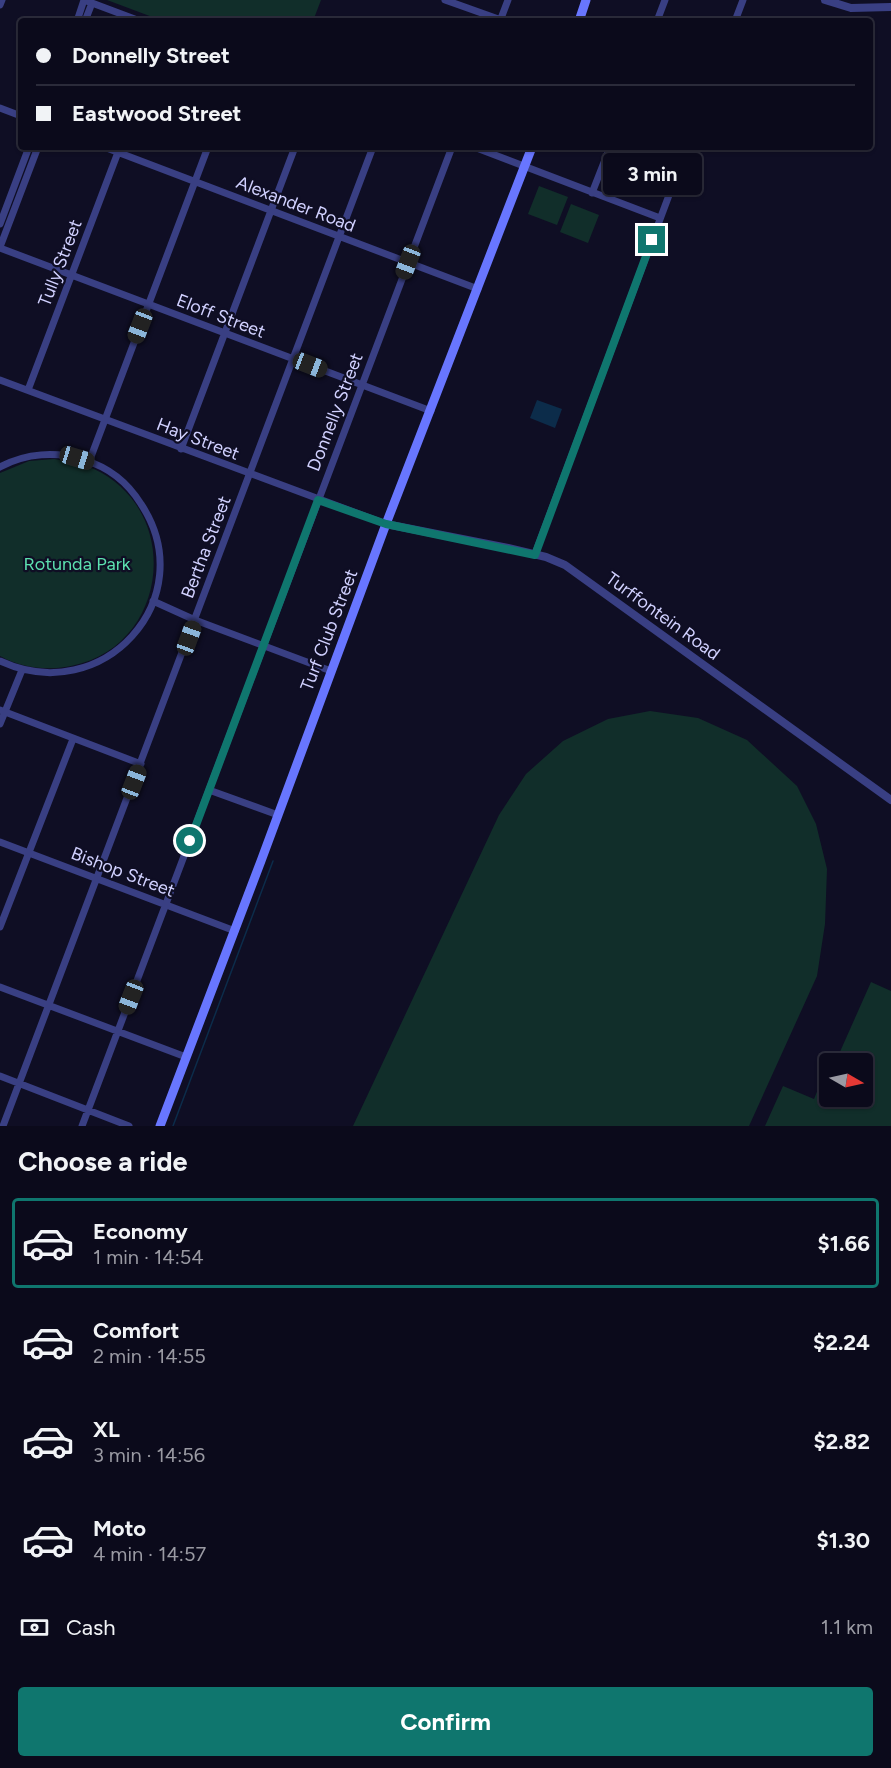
<!DOCTYPE html>
<meta charset="utf-8">
<style>
body{margin:0;font-family:Figtree,sans-serif;background:#191828;color:#f1f3f6;height:100vh;display:flex;flex-direction:column;font-size:22px;white-space:nowrap}
*{box-sizing:border-box;margin:0}
p{font-size:20px;color:#9a9aa3}
.icon{flex:none;width:33px;height:33px;fill:none;stroke:currentColor;stroke-width:2;stroke-linecap:round;stroke-linejoin:round}
.map{position:relative;height:1126px;overflow:hidden}
.panel{display:flex;flex-direction:column;background:#0b0a1b;flex:1}
.panel>*{flex:none}
.guide{position:absolute;left:18px;top:18px;width:855px;height:132px;border-radius:6px;box-shadow:0 2px 4px #0004,0 0 0 2px #2b2b3a;display:grid;align-content:center;height:132px;padding:0 18px;background:#0b0a1b}
.needle{width:39px;rotate:99deg}
.controls{position:absolute;left:819px;top:1053px;display:grid;gap:12px}
.controls a{display:grid;place-items:center;width:54px;height:54px;border-radius:6px;background:#0b0a1b;box-shadow:0 2px 4px #0004,0 0 0 2px #2b2b3a;font-size:30px}
.end{position:absolute;width:27px;height:27px;margin:-14px;border:8px solid #0f766e;background:#fff;box-shadow:0 0 0 3px #fff}
.from{border-radius:50%}
.bubble{position:absolute;height:42px;border-radius:6px;background:#0b0a1b;box-shadow:0 2px 4px #0004,0 0 0 2px #2b2b3a;font-size:20px;font-weight:700;line-height:42px;text-align:center}
.car{position:absolute;width:18px;height:36px;margin:-18px -9px;border-radius:8px;box-shadow:0 0 4px 2px #0007;background:linear-gradient(#222 24%,#8ab4d8 0 40%,#222 0 76%,#8ab4d8 0 86%,#222 0)}
.guide b{display:flex;align-items:center;gap:21px;height:57px;font-size:22px}
.guide b+b{border-top:2px solid #2b2b3a}
.guide i{width:15px;height:15px;background:#f1f3f6}
ul{padding:0;list-style:none}
li{display:flex;align-items:center;gap:18px;height:90px;margin:0 12px 9px;padding:0 6px;border:3px solid transparent;border-radius:6px}
li div{flex:1}
li b{display:block;font-size:22px}
li em{font-style:normal;font-weight:700}
li.active{border-color:#0f766e}
li>.icon{width:54px;height:54px;stroke-width:1.5}
h2{padding:0 18px;font-size:27px;line-height:72px}
.pay{display:flex;align-items:center;gap:15px;height:66px;padding:0 18px;font-size:22px}
.pay p{margin-inline-start:auto}
.button{display:flex;gap:12px;margin-top:auto;padding:12px 18px}
.button a{flex:1;height:69px;border-radius:6px;background:#0f766e;color:#fff;font-size:24px;font-weight:700;line-height:69px;text-align:center}
.map>svg:first-child{display:block}
.green{fill:#112e2a}
.water{fill:#0c2c4a}
.lines{fill:none;stroke-linecap:round;stroke-linejoin:round}
.stream{stroke:#0c2c4a;stroke-width:1.5}
.minor{stroke:#393f83;stroke-width:7}
.tertiary{stroke:#393f83;stroke-width:8}
.secondary{stroke:#6876ff;stroke-width:9}
.route{stroke:#0f766e;stroke-width:8}
.labels{text-anchor:middle;dominant-baseline:central;stroke-width:4.5;stroke-linejoin:round;paint-order:stroke}
.street-label{font-size:18px;fill:#d1d1ff;stroke:#0f0e24}
.park-label{font-size:18px;fill:#5ce0af;stroke:#0f0e24}
</style>
<div class="map">
<svg width="891" height="1126" viewBox="0 0 891 1126">
<rect width="100%" height="100%" fill="#0f0e24"/>
<path class="green" d="M107,0H321L313,21H163Z
M539,186L568,197L557,225L528,214Z
M571,204L599,215L588,243L560,232Z
M54,459C67,461 81,463 94,469C184,511 169,647 71,666C46,671 22,668 0,656V473L29,461Z
M650,711L698,718L747,740L797,786L816,824L827,869L825,924L817,976L749,1126H353L499,815L526,774L563,741L608,719Z
M871,982L891,991V1126H765L783,1086L814,1099L829,1062L834,1063L830,1064V1096H862V1064L835,1063Z"/>
<path class="water" d="M537,400L562,409L555,428L530,418Z"/>
<g class="lines">
<path class="stream" d="M173,1126L273,861"/>
<path class="minor" d="M445,0L504,21
M0,5L2,0
M77,21L84,0L140,21
M85,21L92,3
M500,21L508,0
M657,21L665,0
M735,21L743,0
M0,108L21,116
M104,147L478,289
M474,147L660,218
M592,193L610,147
M0,224L29,147
M0,247L38,147
M0,248L431,411
M0,380L386,524
M28,390L120,147
M181,449L295,147
M89,462L208,147
M0,467C26,453 56,451 84,460C108,467 128,483 141,504C203,598 103,709 0,661
M535,554L687,147
M153,601L195,620L331,671
M0,710L141,764
M0,724L22,670
M209,790L278,815
M0,842L235,931
M0,927L73,739
M0,987L186,1057
M0,1076L129,1126
M3,1126L373,147
M82,1126L452,147"/>
<path class="tertiary" d="M825,0L851,8L891,7
M386,524L508,548L546,557L565,565L891,800"/>
<path class="secondary" d="M579,21L586,0
M160,1126L261,861L386,524L532,147"/>
</g>
<g class="lines">
<path class="route" d="M190,841L318,500L386,524L535,555L652,240"/>
</g>
<g class="labels">
<g class="street-label">
<text transform="translate(296 204) rotate(21)">Alexander Road</text>
<text transform="translate(60 263) rotate(-69)">Tully Street</text>
<text transform="translate(221 316) rotate(21)">Eloff Street</text>
<text transform="translate(335 412) rotate(-69)">Donnelly Street</text>
<text transform="translate(198 439) rotate(21)">Hay Street</text>
<text transform="translate(206 547) rotate(-69)">Bertha Street</text>
<text transform="translate(663 616) rotate(36)">Turffontein Road</text>
<text transform="translate(329 630) rotate(-69)">Turf Club Street</text>
<text transform="translate(123 872) rotate(21)">Bishop Street</text>
</g>
<g class="park-label">
<text x="77" y="564">Rotunda Park</text>
</g>
</g>
</svg>
<div class="controls">
<a><svg class="needle" viewBox="-14 -14 28 28"><path d="M0-13l5 13h-10z" fill="#e53935"/><path d="M0 13l5-13h-10z" fill="#9a9aa3"/></svg></a>
</div>
<i class="end from" style="left:190px;top:841px"></i>
<i class="end" style="left:652px;top:240px"></i>
<div class="bubble" style="left:603px;top:153px;width:99px">3 min</div>
<i class="car" style="left:408px;top:262px;rotate:201deg"></i>
<i class="car" style="left:140px;top:326px;rotate:201deg"></i>
<i class="car" style="left:310px;top:365px;rotate:111deg"></i>
<i class="car" style="left:77px;top:458px;rotate:107deg"></i>
<i class="car" style="left:189px;top:638px;rotate:20deg"></i>
<i class="car" style="left:134px;top:782px;rotate:21deg"></i>
<i class="car" style="left:131px;top:997px;rotate:201deg"></i>
<div class="guide">
<b><i class="from"></i>Donnelly Street</b>
<b><i></i>Eastwood Street</b>
</div>
</div>
<section class="panel">
<h2>Choose a ride</h2>
<ul>
<li class="active"><svg class="icon" aria-label="car" viewBox="0 0 24 24"><path d="M5 17H2v-5l4-1 3-4h7l3 4 3 1v5h-3M9 17h6M6 11h13"/><circle cx="7" cy="17" r="2"/><circle cx="17" cy="17" r="2"/></svg><div><b>Economy</b><p>1 min · 14:54</p></div><em>$1.66</em></li>
<li><svg class="icon" aria-label="car" viewBox="0 0 24 24"><path d="M5 17H2v-5l4-1 3-4h7l3 4 3 1v5h-3M9 17h6M6 11h13"/><circle cx="7" cy="17" r="2"/><circle cx="17" cy="17" r="2"/></svg><div><b>Comfort</b><p>2 min · 14:55</p></div><em>$2.24</em></li>
<li><svg class="icon" aria-label="car" viewBox="0 0 24 24"><path d="M5 17H2v-5l4-1 3-4h7l3 4 3 1v5h-3M9 17h6M6 11h13"/><circle cx="7" cy="17" r="2"/><circle cx="17" cy="17" r="2"/></svg><div><b>XL</b><p>3 min · 14:56</p></div><em>$2.82</em></li>
<li><svg class="icon" aria-label="car" viewBox="0 0 24 24"><path d="M5 17H2v-5l4-1 3-4h7l3 4 3 1v5h-3M9 17h6M6 11h13"/><circle cx="7" cy="17" r="2"/><circle cx="17" cy="17" r="2"/></svg><div><b>Moto</b><p>4 min · 14:57</p></div><em>$1.30</em></li>
</ul>
<div class="pay"><svg class="icon" aria-label="cash" viewBox="0 0 24 24"><path d="M3 7h18v10H3z"/><circle cx="12" cy="12" r="2"/></svg>Cash<p>1.1 km</p></div>
<div class="button"><a>Confirm</a></div>
</section>
